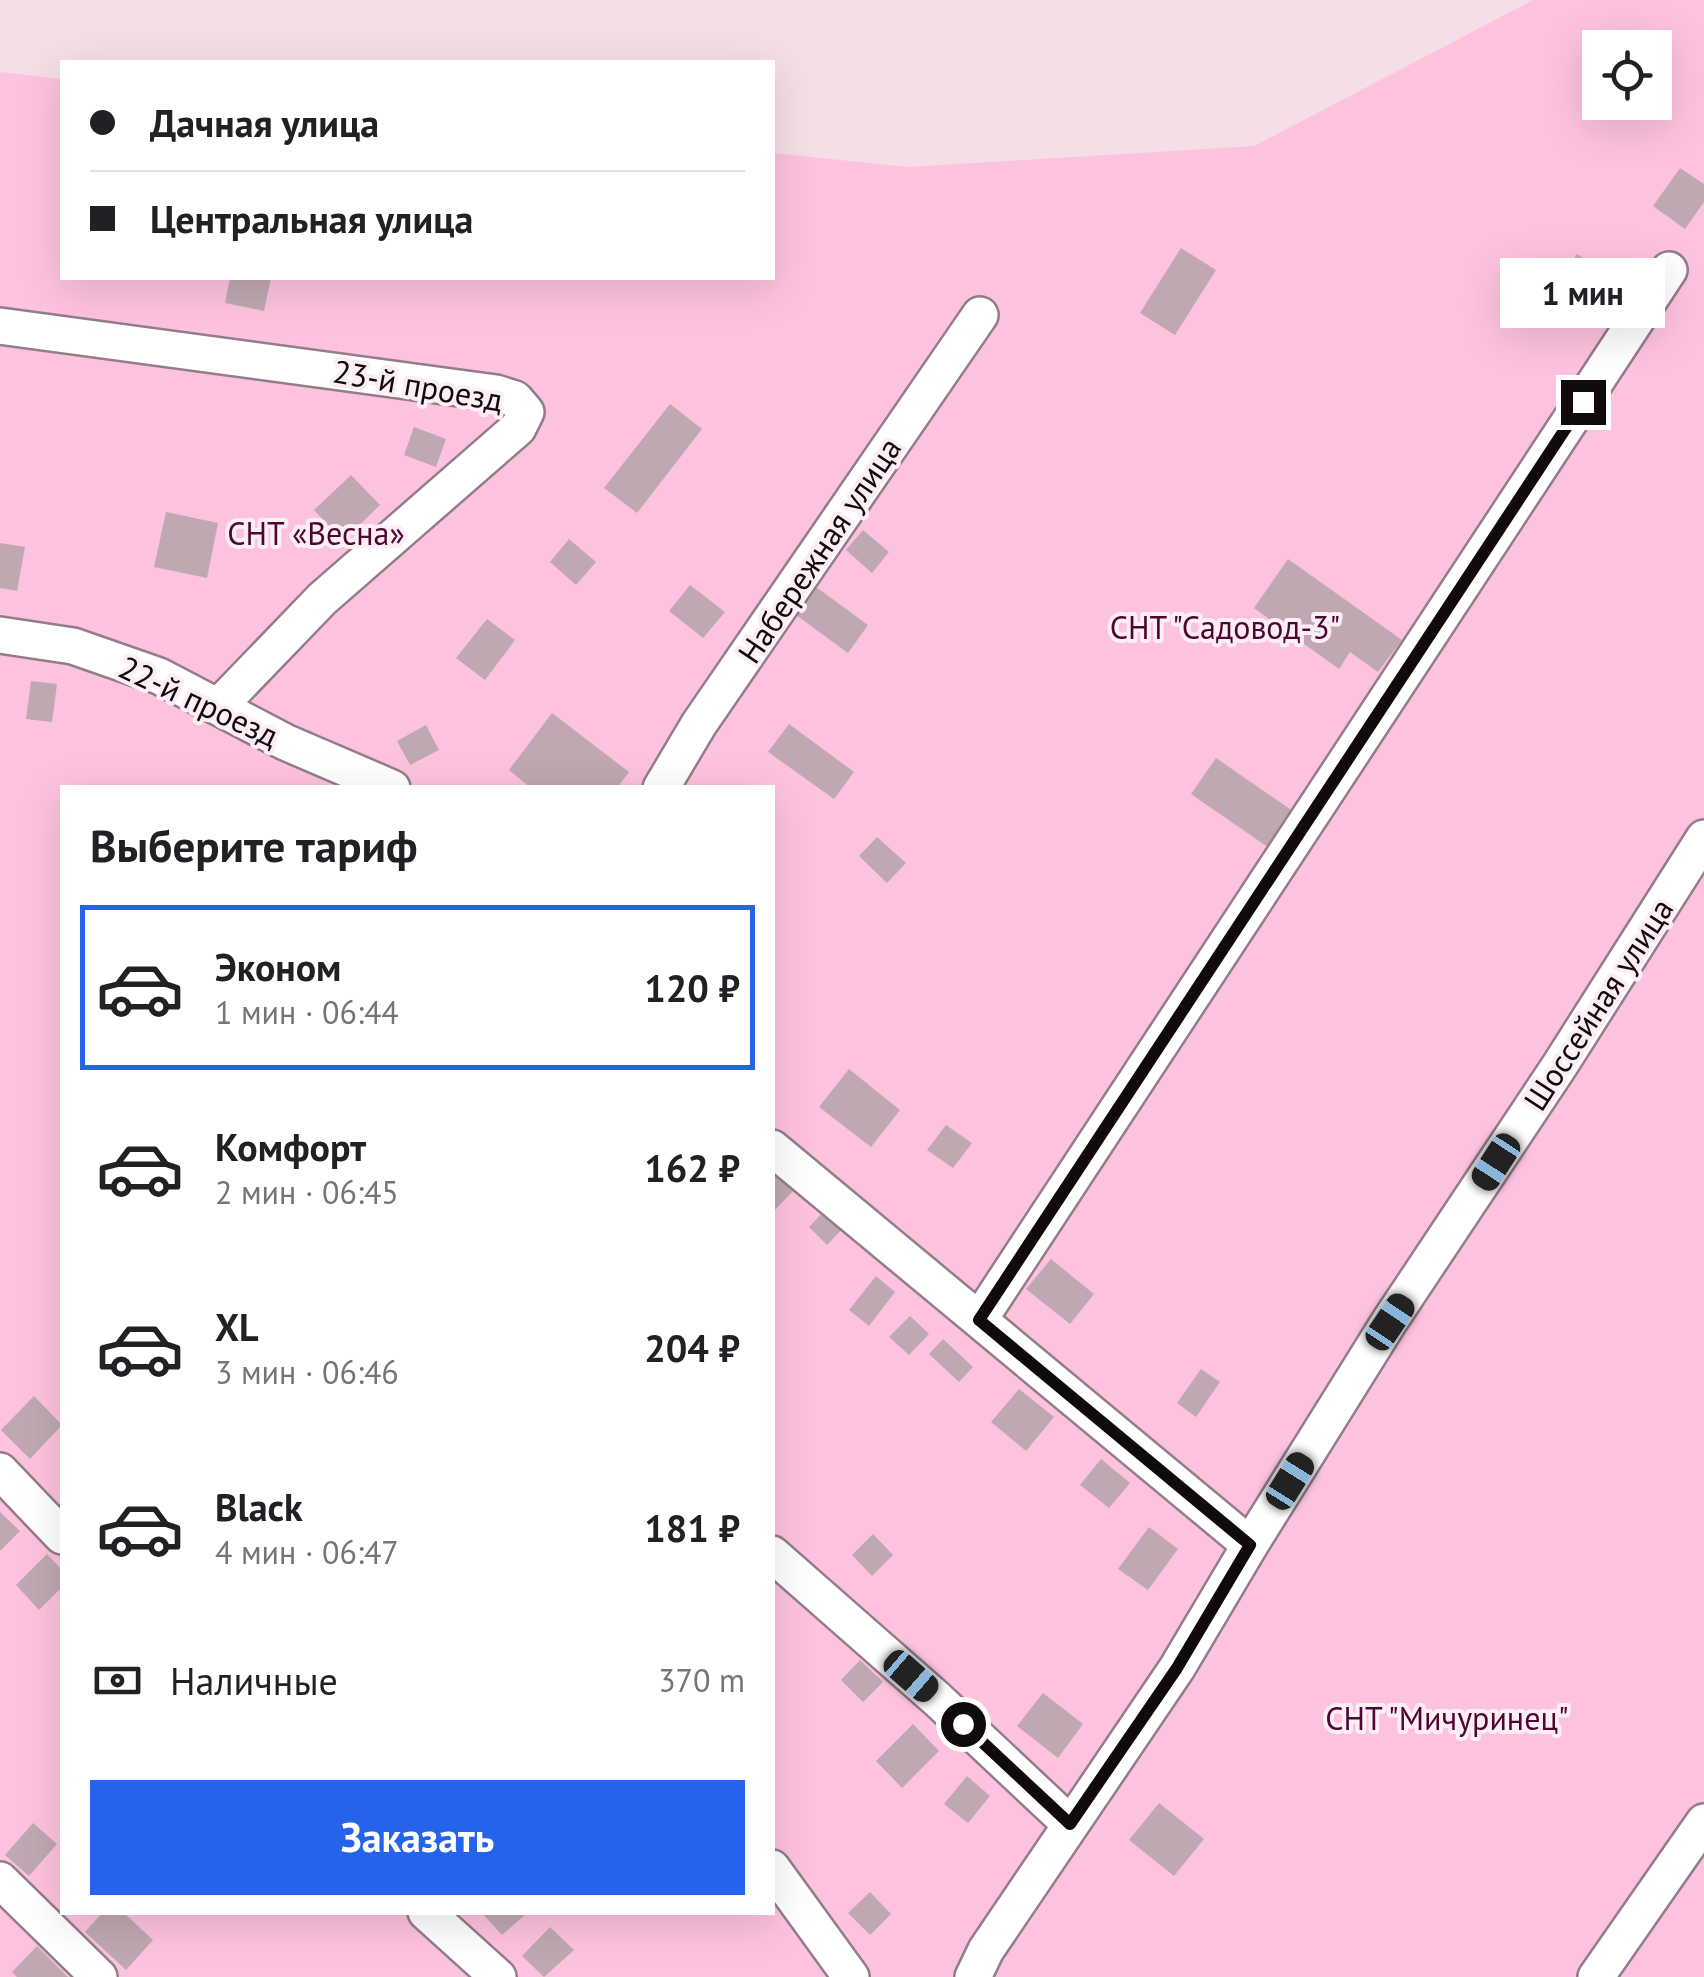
<!DOCTYPE html>
<html lang="ru">
<meta charset="utf-8">
<style>
body{margin:0;font-family:"PT Sans",sans-serif;background:#f2f2f2;color:#202124;height:100vh;display:flex;flex-direction:column;font-size:38px;white-space:nowrap}
*{box-sizing:border-box;margin:0}
p{font-size:32px;color:#757577}
.icon{flex:none;width:55px;height:55px;fill:none;stroke:currentColor;stroke-width:2;stroke-linecap:round;stroke-linejoin:round}
.map{position:relative;flex:1;overflow:hidden}
.drawer{position:absolute;left:60px;top:785px;width:715px;height:1130px;display:flex;flex-direction:column;background:#fff;border-radius:0px;box-shadow:0 10px 40px #0002}
.drawer>*{flex:none}
.top-card{position:absolute;left:60px;top:60px;width:715px;height:220px;border-radius:0px;box-shadow:0 10px 40px #0002;display:grid;align-content:center;height:220px;padding:0 30px;background:#fff}
.tools{position:absolute;left:1582px;top:30px;display:grid;gap:20px}
.tools a{display:grid;place-items:center;width:90px;height:90px;border-radius:0px;background:#fff;box-shadow:0 10px 40px #0002;font-size:50px}
.end{position:absolute;width:45px;height:45px;margin:-22px;border:12px solid #110a0d;background:#fff;box-shadow:0 0 0 5px #fff}
.from{border-radius:50%}
.bubble{position:absolute;height:70px;border-radius:0px;background:#fff;box-shadow:0 10px 40px #0002;font-size:32px;font-weight:700;line-height:70px;text-align:center}
.car{position:absolute;width:30px;height:60px;margin:-30px -15px;border-radius:12px;box-shadow:0 0 8px 2px #0007;background:linear-gradient(#222 24%,#8ab4d8 0 40%,#222 0 76%,#8ab4d8 0 86%,#222 0)}
.top-card b{display:flex;align-items:center;gap:35px;height:95px;font-size:38px}
.top-card b+b{border-top:2px solid #e0e0e0}
.top-card i{width:25px;height:25px;background:#202124}
ul{padding:0;list-style:none}
li{display:flex;align-items:center;gap:30px;height:165px;margin:0 20px 15px;padding:0 10px;border:5px solid transparent;border-radius:0px}
li div{flex:1}
li b{display:block;font-size:38px}
li em{font-style:normal;font-weight:700}
li.active{border-color:#2563eb}
li>.icon{width:90px;height:90px;stroke-width:1.5}
h2{padding:0 30px;font-size:45px;line-height:120px}
.pay{display:flex;align-items:center;gap:25px;height:110px;padding:0 30px;font-size:38px}
.pay p{margin-inline-start:auto}
.button{display:flex;gap:20px;margin-top:auto;padding:20px 30px}
.button a{flex:1;height:115px;border-radius:0px;background:#2563eb;color:#fff;font-size:40px;font-weight:700;line-height:115px;text-align:center}
.map>svg:first-child{display:block}
.green{fill:#fdc2df;fill-rule:evenodd}
.building{fill:#bfa8b2}
.lines{fill:none;stroke-linecap:round;stroke-linejoin:round}
.street-casing{stroke:#937d88;stroke-width:40}
.street{stroke:#fff;stroke-width:35}
.route{stroke:#110a0d;stroke-width:12}
.labels{text-anchor:middle;dominant-baseline:central;stroke-width:8;stroke-linejoin:round;paint-order:stroke}
.street-label{font-size:32px;fill:#110a0d;stroke:#fdeef5}
.park-label{font-size:32px;fill:#4d0533;stroke:#fdeef5}
</style>
<div class="map">
<svg width="1704" height="1977" viewBox="0 0 1704 1977">
<rect width="100%" height="100%" fill="#f6dee9"/>
<path class="green" d="M1533,0H1704V1977H0V72L62,79V278H772L773,153L908,167L1254,146ZM1600,48H1655V102H1600ZM62,788H772V1912H62Z"/>
<path class="building" d="M1680,168L1704,184V202L1685,229L1653,206Z
M1181,248L1216,270L1175,335L1140,313Z
M1577,254L1616,278L1592,318L1553,293Z
M230,278H271L264,311L225,303Z
M670,404L702,429L637,513L604,488Z
M414,427L446,439L436,467L404,455Z
M351,475L380,505L343,541L314,510Z
M166,512L218,523L207,578L154,567Z
M863,530L889,552L872,573L846,550Z
M569,539L596,562L576,585L550,562Z
M0,543L25,547L17,591L0,588Z
M1288,559L1402,640L1378,672L1350,652L1339,669L1254,608Z
M690,585L725,612L703,638L669,611Z
M816,587L868,625L848,653L796,615Z
M487,619L515,640L485,680L456,658Z
M31,681L57,684L52,722L26,719Z
M552,713L629,772L617,788H531L509,770Z
M789,724L854,772L834,799L768,752Z
M426,725L439,750L410,765L397,741Z
M1216,758L1300,816L1275,852L1191,794Z
M877,837L906,863L887,883L859,856Z
M849,1069L900,1110L871,1147L819,1107Z
M946,1125L972,1143L953,1168L927,1150Z
M772,1172L793,1191L772,1213Z
M828,1207L846,1225L827,1245L809,1227Z
M1051,1259L1094,1294L1070,1324L1026,1289Z
M876,1276L895,1292L869,1326L849,1310Z
M910,1316L929,1334L909,1355L889,1337Z
M943,1339L973,1367L959,1382L929,1354Z
M1201,1369L1220,1382L1196,1417L1177,1403Z
M1019,1389L1054,1417L1026,1451L991,1422Z
M34,1396L62,1425L30,1459L1,1430Z
M1101,1459L1130,1483L1109,1508L1080,1485Z
M0,1512L20,1531L0,1551Z
M1149,1527L1178,1549L1148,1590L1118,1569Z
M873,1534L893,1555L872,1576L852,1555Z
M47,1554L62,1570V1587L39,1610L16,1585Z
M860,1660L883,1682L863,1702L841,1680Z
M1043,1693L1083,1724L1058,1758L1017,1726Z
M913,1724L939,1751L902,1788L876,1761Z
M967,1776L990,1796L968,1823L944,1804Z
M1159,1803L1204,1839L1174,1876L1129,1840Z
M33,1823L57,1844L29,1876L5,1855Z
M870,1892L891,1914L870,1935L848,1913Z
M103,1912H123L153,1940L126,1970L85,1932Z
M481,1912H523L525,1915L502,1935Z
M550,1927L574,1950L544,1977L522,1956Z
M37,1946L68,1977H17L12,1972Z"/>
<g class="lines">
<g class="street-casing">
<path id="street" d="M0,326L496,393L515,399L526,412L518,428L322,599L218,707
M0,635L73,646L159,676L285,742L392,788
M661,788L699,724L980,315
M772,1148L1250,1545
M979,1320L1669,270
M0,1471L62,1536
M772,1554L937,1699L1070,1824
M772,1868L851,1977
M0,1880L99,1977
M426,1912L498,1977
M973,1977L986,1950L1177,1668L1250,1545L1389,1322L1560,1065L1704,838
M1596,1977L1704,1822"/>
</g>
<use href="#street" class="street"/>
</g>
<g class="lines">
<path class="route" d="M963,1724L1070,1824L1177,1668L1250,1545L979,1320L1583,402"/>
</g>
<g class="labels">
<g class="street-label">
<text transform="translate(418 385) rotate(10)">23-й проезд</text>
<text transform="translate(819 550) rotate(-56)">Набережная улица</text>
<text transform="translate(199 701) rotate(25)">22-й проезд</text>
<text transform="translate(1598 1004) rotate(-57)">Шоссейная улица</text>
</g>
<g class="park-label">
<text x="316" y="533">СНТ «Весна»</text>
<text x="1225" y="627">СНТ "Садовод-3"</text>
<text x="1447" y="1718">СНТ "Мичуринец"</text>
</g>
</g>
</svg>
<div class="tools">
<a><svg class="icon" aria-label="locate" viewBox="0 0 24 24"><circle cx="12" cy="12" r="6"/><path d="M12 2v4M12 18v4M2 12h4M18 12h4"/></svg></a>
</div>
<i class="end from" style="left:963px;top:1724px"></i>
<i class="end" style="left:1583px;top:402px"></i>
<div class="bubble" style="left:1500px;top:258px;width:165px">1 мин</div>
<i class="car" style="left:1496px;top:1162px;rotate:213deg"></i>
<i class="car" style="left:1390px;top:1322px;rotate:34deg"></i>
<i class="car" style="left:1290px;top:1481px;rotate:32deg"></i>
<i class="car" style="left:911px;top:1676px;rotate:131deg"></i>
<div class="top-card">
<b><i class="from"></i>Дачная улица</b>
<b><i></i>Центральная улица</b>
</div>
<section class="drawer">
<h2>Выберите тариф</h2>
<ul>
<li class="active"><svg class="icon" aria-label="car" viewBox="0 0 24 24"><path d="M5 17H2v-5l4-1 3-4h7l3 4 3 1v5h-3M9 17h6M6 11h13"/><circle cx="7" cy="17" r="2"/><circle cx="17" cy="17" r="2"/></svg><div><b>Эконом</b><p>1 мин · 06:44</p></div><em>120 ₽</em></li>
<li><svg class="icon" aria-label="car" viewBox="0 0 24 24"><path d="M5 17H2v-5l4-1 3-4h7l3 4 3 1v5h-3M9 17h6M6 11h13"/><circle cx="7" cy="17" r="2"/><circle cx="17" cy="17" r="2"/></svg><div><b>Комфорт</b><p>2 мин · 06:45</p></div><em>162 ₽</em></li>
<li><svg class="icon" aria-label="car" viewBox="0 0 24 24"><path d="M5 17H2v-5l4-1 3-4h7l3 4 3 1v5h-3M9 17h6M6 11h13"/><circle cx="7" cy="17" r="2"/><circle cx="17" cy="17" r="2"/></svg><div><b>XL</b><p>3 мин · 06:46</p></div><em>204 ₽</em></li>
<li><svg class="icon" aria-label="car" viewBox="0 0 24 24"><path d="M5 17H2v-5l4-1 3-4h7l3 4 3 1v5h-3M9 17h6M6 11h13"/><circle cx="7" cy="17" r="2"/><circle cx="17" cy="17" r="2"/></svg><div><b>Black</b><p>4 мин · 06:47</p></div><em>181 ₽</em></li>
</ul>
<div class="pay"><svg class="icon" aria-label="cash" viewBox="0 0 24 24"><path d="M3 7h18v10H3z"/><circle cx="12" cy="12" r="2"/></svg>Наличные<p>370 m</p></div>
<div class="button"><a>Заказать</a></div>
</section>
</div>
